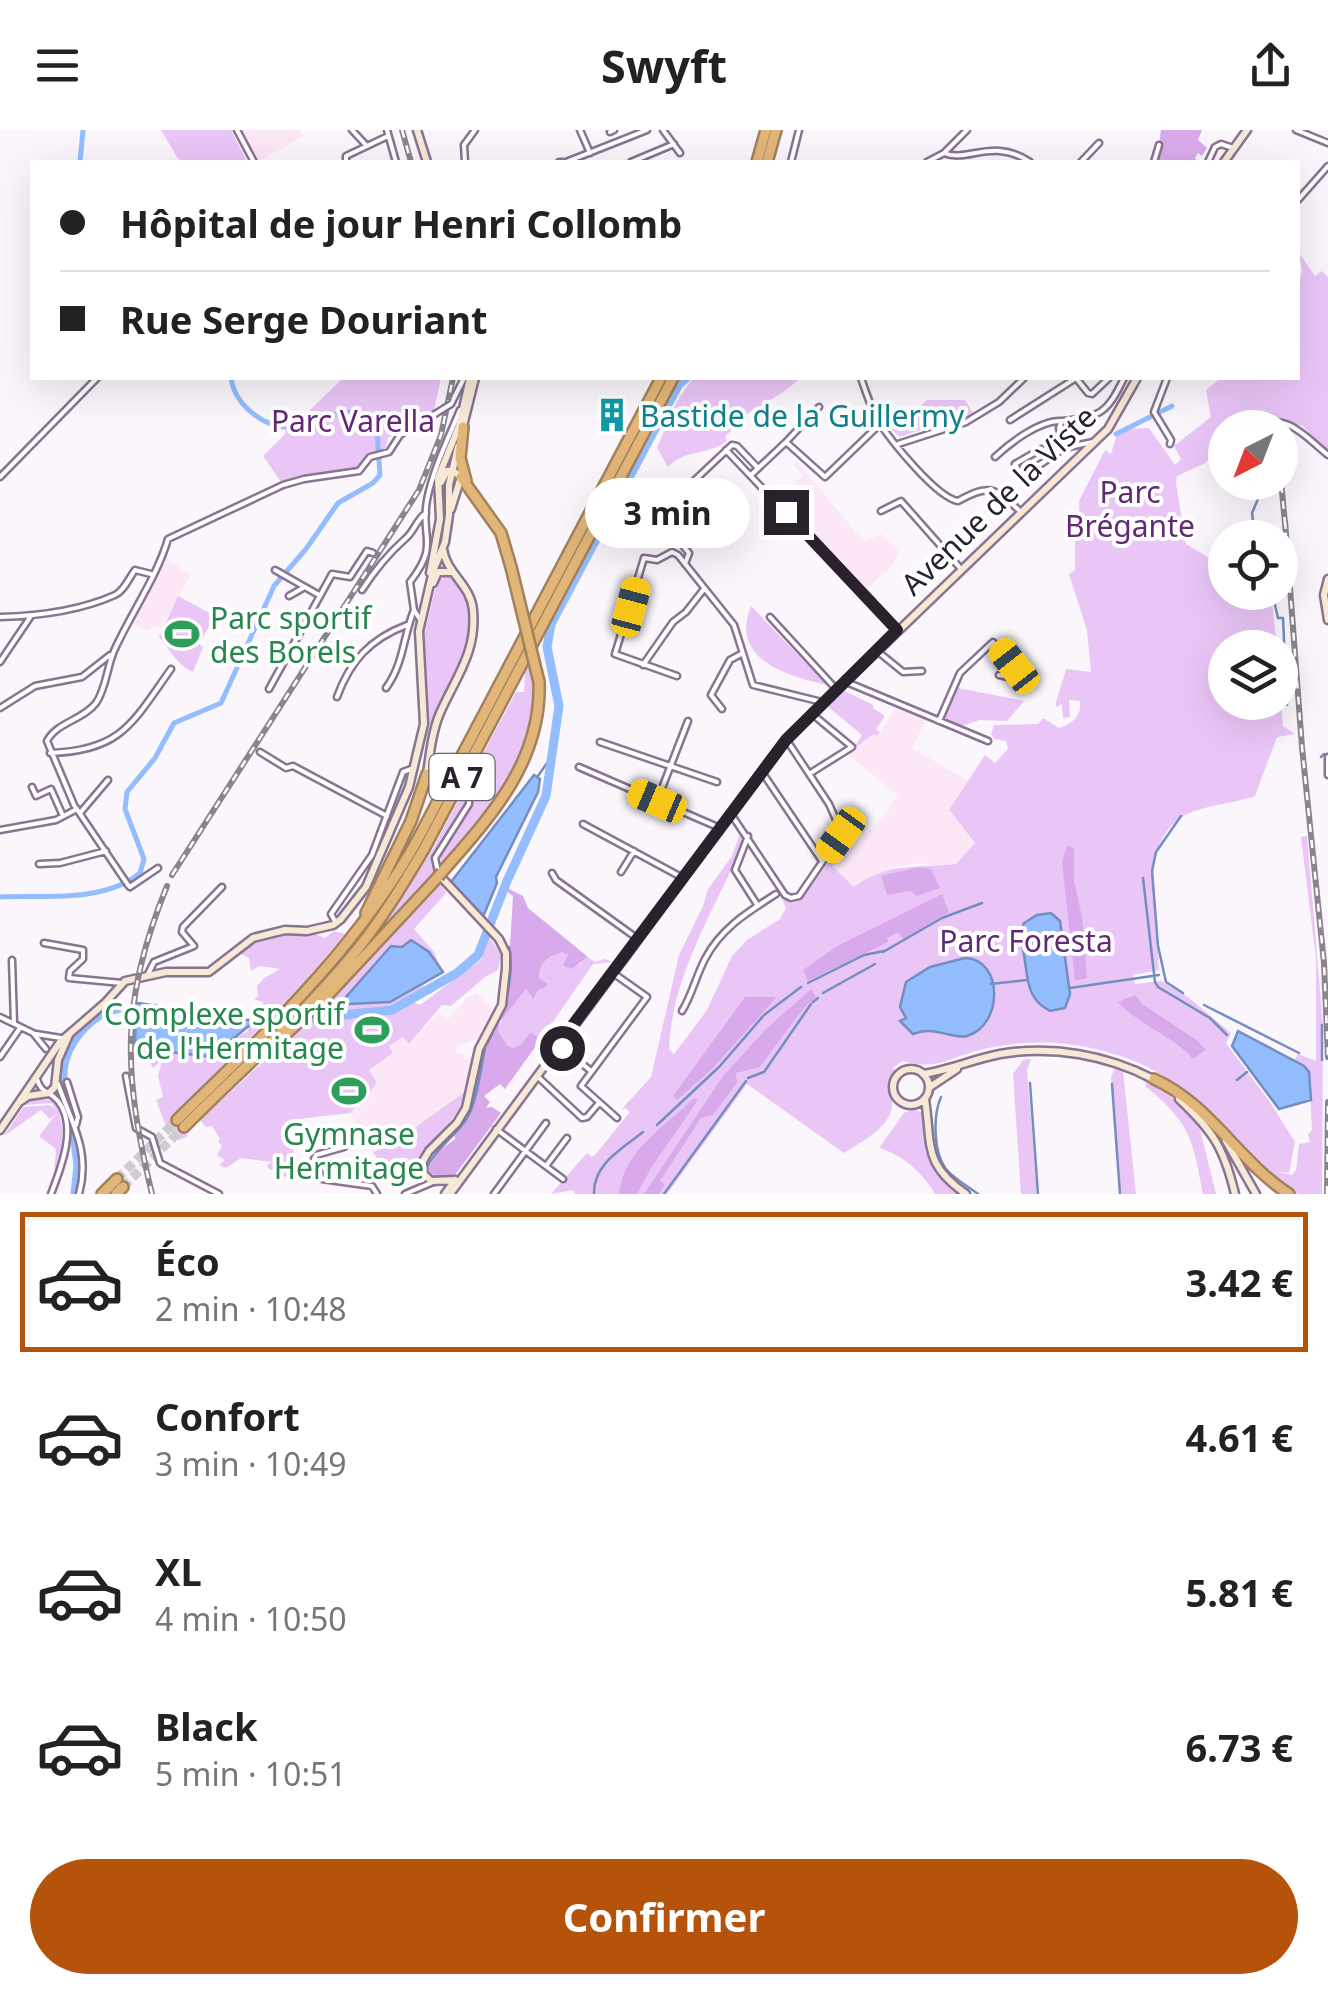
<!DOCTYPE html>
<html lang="fr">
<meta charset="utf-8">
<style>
body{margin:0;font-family:"Noto Sans",sans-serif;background:#f2f2f2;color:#222;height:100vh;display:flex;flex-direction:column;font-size:38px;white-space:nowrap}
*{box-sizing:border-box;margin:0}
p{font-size:32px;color:#767676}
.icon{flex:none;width:55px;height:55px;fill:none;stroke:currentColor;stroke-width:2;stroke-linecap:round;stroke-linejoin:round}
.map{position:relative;height:1064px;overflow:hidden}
.drawer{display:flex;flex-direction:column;background:#fff;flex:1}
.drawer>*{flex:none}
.hud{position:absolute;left:30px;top:30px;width:1270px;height:220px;border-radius:0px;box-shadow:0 10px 40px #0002;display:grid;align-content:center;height:220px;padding:0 30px;background:#fff}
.needle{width:65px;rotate:222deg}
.buttons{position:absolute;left:1208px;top:280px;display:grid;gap:20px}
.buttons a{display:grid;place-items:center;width:90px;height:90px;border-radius:50%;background:#fff;box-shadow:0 10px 40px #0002;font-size:50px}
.end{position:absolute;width:45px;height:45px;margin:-22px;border:12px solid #29212c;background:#fff;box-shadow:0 0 0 5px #fff}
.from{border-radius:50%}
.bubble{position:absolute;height:70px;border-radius:35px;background:#fff;box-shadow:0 10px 40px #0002;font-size:32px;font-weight:700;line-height:70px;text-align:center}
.car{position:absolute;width:30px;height:60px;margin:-30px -15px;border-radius:12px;box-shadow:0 0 8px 2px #0007;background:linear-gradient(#f5c518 24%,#345 0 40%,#f5c518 0 76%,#345 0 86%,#f5c518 0)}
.hud b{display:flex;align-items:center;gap:35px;height:95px;font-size:38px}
.hud b+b{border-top:2px solid #e0e0e0}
.hud i{width:25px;height:25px;background:#222}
ul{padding:18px 0 0;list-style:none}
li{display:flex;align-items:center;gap:30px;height:140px;margin:0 20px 15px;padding:0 10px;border:5px solid transparent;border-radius:0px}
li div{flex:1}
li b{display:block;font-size:38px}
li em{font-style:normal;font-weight:700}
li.selected{border-color:#b45309}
li>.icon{width:90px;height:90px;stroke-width:1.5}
.cta{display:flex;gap:20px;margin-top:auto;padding:20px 30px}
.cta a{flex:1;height:115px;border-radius:60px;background:#b45309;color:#fff;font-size:40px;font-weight:700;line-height:115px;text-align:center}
header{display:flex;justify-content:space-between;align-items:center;height:130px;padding:0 30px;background:#fff;font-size:45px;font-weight:700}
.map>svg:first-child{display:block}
.education{fill:#fbe7f6}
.green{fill:#eac6f7}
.forest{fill:#d9aaeb}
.water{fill:#93bdfe;stroke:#738ebf;stroke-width:2.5}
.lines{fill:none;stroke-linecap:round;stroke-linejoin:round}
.stream{stroke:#738ebf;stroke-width:2.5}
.canal{stroke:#93bdfe;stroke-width:5}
.river{stroke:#93bdfe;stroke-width:9}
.highway-tunnel{stroke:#d0cbd2;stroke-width:9;stroke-dasharray:9 4.5;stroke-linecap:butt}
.street-casing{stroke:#897491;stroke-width:9}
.secondary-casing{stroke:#897491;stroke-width:11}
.highway-casing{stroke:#a1825d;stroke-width:14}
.street{stroke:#fff;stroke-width:4}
.secondary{stroke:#f6e9d6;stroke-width:6}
.highway{stroke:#e2b678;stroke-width:9}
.rail-casing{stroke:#8b848d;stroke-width:6}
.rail{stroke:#fff;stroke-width:2.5;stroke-dasharray:8;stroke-linecap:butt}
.street-bridge-casing{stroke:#897491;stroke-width:9;stroke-linecap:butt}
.highway-bridge-casing{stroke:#a1825d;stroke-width:14;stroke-linecap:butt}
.street-bridge{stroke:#fff;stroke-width:4}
.highway-bridge{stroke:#e2b678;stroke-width:9}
.route{stroke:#29212c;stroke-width:12}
.labels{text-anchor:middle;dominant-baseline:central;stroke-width:8;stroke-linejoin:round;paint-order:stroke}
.shield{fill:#fff;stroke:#69646b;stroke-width:2.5}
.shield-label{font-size:28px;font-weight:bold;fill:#29212c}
.culture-label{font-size:30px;fill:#0d838f;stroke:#fff;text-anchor:start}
.park-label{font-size:30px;fill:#622975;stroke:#fff}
.street-label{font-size:30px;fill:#29212c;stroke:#fff}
.leisure-label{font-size:30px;fill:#27864d;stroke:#fff;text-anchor:start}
</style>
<header><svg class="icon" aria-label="menu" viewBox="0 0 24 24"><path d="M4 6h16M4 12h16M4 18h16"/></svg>Swyft<svg class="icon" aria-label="share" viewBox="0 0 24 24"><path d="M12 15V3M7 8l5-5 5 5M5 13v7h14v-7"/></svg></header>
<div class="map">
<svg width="1328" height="1064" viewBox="0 0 1328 1064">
<rect width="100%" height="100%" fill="#faf6fc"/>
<path class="education" d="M241,0H300L303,6L258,32Z
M797,332L864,412L881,404L899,422L893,435L866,460L779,368L803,346L794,334Z
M164,427L190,445L161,498L153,496L147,501L133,494Z
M896,578L926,590L912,618L968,651L949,681L975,713L957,734L939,736L920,733L896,737L854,757L837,743L832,736L836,730L833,726L848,710L853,716L856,714L889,680L888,678L898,665L846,623L875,604L878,606Z
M477,863L491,876V884L479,908L460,915L455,922L463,924L464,929H471L466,961L388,1017L373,1022L350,983V979L377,954L369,940L393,923L388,917L403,906L409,914L439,883L448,889L467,868Z"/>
<path class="green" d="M161,0H231L246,29L244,32H180Z
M1299,123L1315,146L1322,141L1328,147V322L1303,296L1262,285L1241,297L1225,298V312L1205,333L1177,346L1176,353L1186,414L1225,438V462L1271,463L1277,517L1225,518V572H1280V559L1283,596L1295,604L1277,607L1255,666C1205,682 1169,671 1153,734L1159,840L1133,845L1135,854L1161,851L1188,867L1231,903L1226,913L1269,971L1295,1012L1289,1043L1275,1041L1292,1045L1296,1040L1299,1014L1310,1012L1308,1004L1312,1000L1309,942L1294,931L1298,924L1316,931V829L1301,707L1307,706L1323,896L1322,1064C1315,1064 1306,1064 1299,1064C1273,1058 1254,1027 1237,1009C1210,979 1178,951 1141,934C1089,911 1030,906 976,921C943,930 937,940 902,931L893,938L896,942C888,954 891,958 892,972C894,996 861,1012 844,1023L747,954L667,1064H575L573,1060L551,1064L587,1023L592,1027L595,1025L630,982L625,978L621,980L651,947L679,825L703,776L708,759L732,726L740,704L743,710L737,727C709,790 672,848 669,919L674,924L707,880L732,826L747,810L780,789L786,778L782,769L792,773L800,770L833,726L837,730L832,736L854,757C889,731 917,739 956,734L975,713L949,680L985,625L995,633L1008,619L1006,611L994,609L991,604L994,595L1038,594L1043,588L1059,598C1072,593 1082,587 1080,571L1069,570L1070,587L1063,588L1062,574L1056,577V572L1066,539L1091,542L1087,500L1069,444L1075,440V407L1080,406L1079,371L1105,320L1111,324L1117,304L1129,299L1149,298L1175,335L1181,329L1174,316L1211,287L1206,260L1221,248H1298V156L1302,141Z
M343,248H441L434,280L388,308L384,324C367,326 369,332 355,338C339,346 303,346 281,352L263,326L285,304L287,296L309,293L306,284Z
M693,248H798V250C781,266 760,275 741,288C734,293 734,301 725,306L727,311C708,326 684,319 668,337L657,318L676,273Z
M927,270H965L973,283L963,291L943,292L900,307L886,295L892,290L899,297Z
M448,444C506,480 445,553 432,594L428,593L423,509L437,452Z
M178,466L215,486L199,514L203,517L193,542C176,534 171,520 159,507Z
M751,476L827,555C788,546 729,530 751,476Z
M531,529C548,621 494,674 440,739L441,726L473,673L470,662L464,659L516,562H524L525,541Z
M958,558L1024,571L1007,591L979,590L962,596L942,588Z
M843,560L873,575V578L885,586L876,599L880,602L877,606L874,604L854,618L862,605L827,576Z
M461,665L466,674L431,731L436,744L361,823L433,719Z
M440,750L446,763L414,799L434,822L443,842L423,855L424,858C411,865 404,874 390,878C364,885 332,878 313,890C347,888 383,890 412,872L420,875L483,828L479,825L488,806L501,824L498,840L485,847L451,876L442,875L409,914L403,907L389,916L393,923L369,940L377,953L350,983L290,990L295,1035L300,1037L310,1030L311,1035L294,1052L268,1038L267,1035L272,1032L241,1028L226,1038L219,1035L225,1030L217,1025L222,1016L218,1012L220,1009L212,996L206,997L200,990L321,878Z
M334,801L345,804L304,852L172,988L188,1006L179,1010L166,996L156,970L163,967L158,946L162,930L153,938L148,929L131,924L133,882H136L151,920L203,927L248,901L249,896L263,893L255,888V884L263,883V872L254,869L258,866L257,856L264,848L280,839L259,836L251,841L249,828L241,824L233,826C254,809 300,794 325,808Z
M563,821L568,825L564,835L579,834L588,827L595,832L605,829L613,832L593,834L541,909L530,902L522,915L513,918L508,916L498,901C503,881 522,861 539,849C540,832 547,827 563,821Z
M1031,929L1027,940L1037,1064H1021L1013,944L1023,930Z
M1115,938L1123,941L1136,1064H1120L1111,947Z
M1145,950L1170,966L1198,991L1216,1064H1203C1193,1010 1190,992 1146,957Z
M466,961C460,995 419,1010 417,1040L402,1027L385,1039L373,1022L388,1017Z
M30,969L53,970C67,992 63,1018 54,1043L56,1019L39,1006L57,983L50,989L41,980L4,1006L23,977L50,975L57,981L51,973L25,975Z
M912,979L921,982C939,1021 914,1030 959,1064H935C924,1044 902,1024 879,1018L904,983Z"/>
<path class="forest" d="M1161,0H1202L1198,10L1207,18L1202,26L1198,23L1195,28L1198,32H1157Z
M1067,716L1074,718V750L1082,787L1087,848L1075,851L1062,732Z
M919,737L931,739L940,758L917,766L910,761L887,765L881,746Z
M507,758L523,766L528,778L588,827L571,839L563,835L568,825L562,822C547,827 540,832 539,848L548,854L546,857L538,860L533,869L526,859L500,892L498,901L508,916L513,918L522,914L530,902L541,909L505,959L500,954L484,966L490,972L486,978L492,977L501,983L455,1045L438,1049L427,1039L440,1020L455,1009L454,1001L470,979L483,918L507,866L513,766L506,761Z
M942,764L949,782L903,809L898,802L887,808L888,812L808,851L803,840L837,816Z
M811,859L816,867L802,880L760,937L736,943L737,953L713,985L701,988L660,1051L665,1054L659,1064H644L723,946L766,899Z
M1135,865L1142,874L1198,911L1206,920L1193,929C1172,905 1140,896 1118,872Z
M745,867H777L712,939L677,970L673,966Z
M707,957L651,1038L637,1064H619C624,1019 665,997 694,968L698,970Z"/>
<path class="water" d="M534,645L540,649L538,662L496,747L497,753L483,787L451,752Z
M1051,783L1060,791L1070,864L1065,878L1050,881C1026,869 1028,848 1024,825C1022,812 1018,807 1024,793L1037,785Z
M411,810L429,822L443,842L390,872L349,874L346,867L391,816L402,817Z
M965,828C1004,829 1003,896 967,906C954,910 935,895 913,904L900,891L906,888L900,877L906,852L930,837Z
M138,873C179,878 225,892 263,890V893L250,895L211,927L153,920L148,916H135L136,883L133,882Z
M1238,901L1304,936L1309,942L1311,970L1279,979L1232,916Z"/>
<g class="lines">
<path class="stream" d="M1255,408L1252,383L1261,362
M1272,462L1278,488H1283L1287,575
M1321,627L1324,624
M538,646L554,623
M1181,686L1156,722L1152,741L1158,816L1166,852L1183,863
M1143,748L1155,852L1158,857L1210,888L1227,905
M491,789L494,794
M883,822L942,788L982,773
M808,853L864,825L884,821
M991,854L1026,850
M1070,858L1159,845
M823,863L875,834
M813,872L818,868
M1204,875L1299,923
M487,914C503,881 515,855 509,817
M1322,930V895
M720,936L764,885L801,857
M748,948L764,942L811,874
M1237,950L1247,942
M1030,953L1038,1064
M1112,954L1120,1064
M941,967C933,985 933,1022 946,1039C954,1049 968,1056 978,1064
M657,995L719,937
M427,1037C437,1017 455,1007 467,988C478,968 480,941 485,919
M594,1064C593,1034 622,1019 643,1002
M664,1064L746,951"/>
<path class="canal" d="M80,32L83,0
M1116,304L1172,276
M0,767C44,765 104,773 140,743L144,729L125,679L127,662L155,628L174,593L221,573L274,456L306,419L338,373L373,353L380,345L377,301L366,286C343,274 320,293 296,297C267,301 235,276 231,248"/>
<path class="river" d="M313,888L392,880L457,843L478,825L507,751L546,666L559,576L547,517L551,494L679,254L686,248
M75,987C71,974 64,962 63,948C62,917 89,883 120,878
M74,1002L78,1036L75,1064"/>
<path class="highway-tunnel" d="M117,1049L177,990
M123,1057L184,997"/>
<g class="street-casing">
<path id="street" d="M237,0L254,32
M352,0L366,15
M387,0L396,32
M580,0L590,23
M663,0L680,23
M1296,0L1328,13
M610,2L614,0
M944,23C968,33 993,7 1030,32
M346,32V26L388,6
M465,32L464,15L475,0
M559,32H562
M566,32L647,0
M631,32L674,14
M791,32L799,0
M927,32L944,23L967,0
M1081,32L1099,13
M1154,32L1159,15
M1208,32L1215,17L1221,14L1233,18
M1298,70L1328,36
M861,248C866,262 871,279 879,292C891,311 937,368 958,371C991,353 994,358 1021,382
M1167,248L1154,282L1171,310L1170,314
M451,274L464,248
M1010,290L1076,248L1088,263L1092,264L1109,248
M1062,291C1101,287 1107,283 1124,248
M1253,294C1289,284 1302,304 1328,325
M786,312L819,277
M898,314L966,292L999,272L1024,248
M726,320L897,500
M995,327C1010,313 1041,289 1062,291L1059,298L1064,318L1093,312
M1050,328L1041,319L1015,334L1021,346C1036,338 1050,328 1064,318
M751,345L786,312L825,347L880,294
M0,347L97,248
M1264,352V353
M881,381L901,371L961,439
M685,434L689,423L660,388L661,382L732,315L737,316L758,338
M275,440L319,465
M362,460C375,440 388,424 405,409C414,402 416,390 426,383
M289,466L303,458
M0,487C40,486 79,481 115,465C124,461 129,448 135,440L151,444
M770,487L836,559
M421,491L414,480L410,452C440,413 420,410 427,370C433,339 448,309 460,280
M876,520L903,542L922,541
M0,532L31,486
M643,535L673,492L686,482L704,459
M677,546L615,524L644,428L657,430L672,422L678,425L734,495L753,555L822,572
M844,551L988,611
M386,558C404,533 403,507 414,480
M269,559L332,444L350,447L367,421L373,423
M337,567C350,531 370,509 407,495
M0,578L35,556L82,547L110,525
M722,579L711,565L730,530L741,524
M939,591L960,543L993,512L1018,543L1014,548L999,545
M600,612L717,652
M260,622L286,638L293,636L387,686
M50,623C122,621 133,592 171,539
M1328,627V645
M579,637L720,698
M762,642L822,731
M427,644L440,651
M809,644L852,617L811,583
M32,657L36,666L51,659L63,686
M657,671L688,591
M80,683L108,650
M731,684L785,765L791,768L799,766L842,703L829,674L786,609
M583,694L683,748
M0,700L56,690L77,679
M748,706L735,740L758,776
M39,734L60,733L106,721
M158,738L130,757L128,755L74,675L47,611C57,592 83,590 96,573C106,559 107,537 114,521C130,485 157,447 168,409L283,355L304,349L359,341L370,327L389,322L400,305L435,284
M438,742L435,728L469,674V668L463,662
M621,742L634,721
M552,743L556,750L638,809
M336,793L331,784L372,725L403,642L414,638
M44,813L83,820V829L70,841L69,848L122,853
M12,830L14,893
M613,843L647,867L581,956L617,988
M148,844L154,832L194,816L182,802L183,797L222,757
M682,881C692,865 696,846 705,829C721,798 748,782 776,764
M0,887L33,903L46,919
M36,904L61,908
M560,916L591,941
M0,927L20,898
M126,946L136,998L152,1007L160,1033L219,1064
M537,946L582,988L587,987L599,973
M37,949C41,964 49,960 58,971C78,996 61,1038 51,1064
M67,952L78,987L76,995
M58,954C71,992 91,1021 79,1064
M496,999L563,1049
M316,1006L337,1004L342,1007L344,1017L316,1025L314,1029L322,1049L372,1056L377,1064
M546,1036L567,1008
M405,1064L433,1052
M494,1064L546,993"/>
</g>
<g class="secondary-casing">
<path id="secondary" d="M417,0L427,32
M1224,32L1247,0
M462,300L475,248
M441,352L447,341L452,340L461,347L451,379
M430,443L440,389L438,348L459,296L470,248
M1328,449L1324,465L1328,490
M433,453L438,442H453
M427,644C430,623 432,602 440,583C456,547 477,522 473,480C471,455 446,443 443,419
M442,748L499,809L506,823V838L502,875L479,919L466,978L457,993L429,1021L423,1031V1043L431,1051L455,1050
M893 957a18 18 0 1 1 36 0a18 18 0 1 1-36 0Z
M923,944C949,940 974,929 1000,924C1052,915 1107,925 1153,949
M930,957L957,939
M925,969C932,1016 923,1034 966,1064
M1179,969C1213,1001 1224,1018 1235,1064
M21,971L28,966L49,963L55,957L58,930L69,905
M0,1000L60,912L105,873L125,851L166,842H209L253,808L285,800L307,801L333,795L341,789L366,757L409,657L424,594L419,501L433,441L445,412L449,385V355L458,317
M1226,1011L1256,1064
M445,1064L455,1050
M450,1064L786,609L1108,299L1137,248"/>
</g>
<g class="highway-casing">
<path id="highway" d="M757,32L766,0
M767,32L776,0
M463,297L460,328L466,351
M461,347L501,403L511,437
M442,742C491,686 542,631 539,552
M366,783L411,691L427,644
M275,914L328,865L438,747
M1154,949C1211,975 1238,1031 1289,1064
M177,990C267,902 358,818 419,707L661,248
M184,997C240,941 300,888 351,827C379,794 402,756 424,719L673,248
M102,1064L117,1049
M116,1064L123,1057"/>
</g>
<use href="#street" class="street"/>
<use href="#secondary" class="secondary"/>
<use href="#highway" class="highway"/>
<g class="rail-casing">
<path id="rail" d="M402,0L411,32
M1280,314L1284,353
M1280,339L1286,405
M1285,391L1302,617L1324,833L1328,927
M172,745L419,360L441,305L453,248
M152,1064C123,943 120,872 167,756
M1327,1064L1328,972"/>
</g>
<use href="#rail" class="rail"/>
<g class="street-bridge-casing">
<path id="street-bridge" d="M435,284L451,274"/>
</g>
<g class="highway-bridge-casing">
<path id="highway-bridge" d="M511,437L539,552
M438,747L442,742"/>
</g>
<use href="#street-bridge" class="street-bridge"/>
<use href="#highway-bridge" class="highway-bridge"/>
</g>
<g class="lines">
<path class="route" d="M562,918L558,915L786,610L897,500L786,382"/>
</g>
<defs>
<g id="building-bare" transform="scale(2.7)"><path d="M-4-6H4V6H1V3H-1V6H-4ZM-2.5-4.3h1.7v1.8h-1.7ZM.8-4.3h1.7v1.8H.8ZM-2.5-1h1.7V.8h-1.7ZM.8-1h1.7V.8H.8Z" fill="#0f9aa8" stroke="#fff" stroke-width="2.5" paint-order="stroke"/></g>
<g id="stadium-bare" transform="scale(2.7)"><path d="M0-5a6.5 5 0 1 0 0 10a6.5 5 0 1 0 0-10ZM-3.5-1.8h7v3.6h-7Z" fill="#2e9e5b" stroke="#fff" stroke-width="2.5" paint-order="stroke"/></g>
</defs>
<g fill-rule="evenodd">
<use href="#building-bare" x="612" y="285"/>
<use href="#stadium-bare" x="182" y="504"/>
<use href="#stadium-bare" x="372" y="900"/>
<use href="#stadium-bare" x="349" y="961"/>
</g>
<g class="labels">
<rect class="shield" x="429.5" y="624" width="65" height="46" rx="8"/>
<g class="shield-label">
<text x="462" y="647">A 7</text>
</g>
<g class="culture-label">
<text x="640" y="285">Bastide de la Guillermy</text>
</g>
<g class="park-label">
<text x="353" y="290">Parc Varella</text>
<text x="1130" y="361">Parc<tspan x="1130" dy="34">Brégante</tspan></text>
<text x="1026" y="810">Parc Foresta</text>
</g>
<g class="street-label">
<text transform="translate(998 370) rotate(-44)">Avenue de la Viste</text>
</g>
<g class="leisure-label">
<text x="210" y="487">Parc sportif<tspan x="210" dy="34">des Borels</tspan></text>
<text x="344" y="883" text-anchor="end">Complexe sportif<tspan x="344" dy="34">de l'Hermitage</tspan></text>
<text x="349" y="1003" text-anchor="middle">Gymnase<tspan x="349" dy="34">Hermitage</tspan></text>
</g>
</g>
</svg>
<div class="buttons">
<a><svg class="needle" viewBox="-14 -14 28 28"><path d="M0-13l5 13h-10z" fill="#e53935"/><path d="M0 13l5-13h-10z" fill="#767676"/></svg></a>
<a><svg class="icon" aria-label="locate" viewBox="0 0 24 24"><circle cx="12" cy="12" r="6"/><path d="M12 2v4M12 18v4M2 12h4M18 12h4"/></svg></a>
<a><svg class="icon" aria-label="layers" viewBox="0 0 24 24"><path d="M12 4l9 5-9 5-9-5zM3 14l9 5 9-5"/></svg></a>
</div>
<i class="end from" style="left:562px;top:918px"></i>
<i class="end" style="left:786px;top:382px"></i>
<div class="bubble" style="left:585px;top:348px;width:165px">3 min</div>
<i class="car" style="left:631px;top:477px;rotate:15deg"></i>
<i class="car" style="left:1014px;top:536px;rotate:322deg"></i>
<i class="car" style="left:657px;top:671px;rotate:293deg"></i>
<i class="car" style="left:841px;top:705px;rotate:216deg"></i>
<div class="hud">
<b><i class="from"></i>Hôpital de jour Henri Collomb</b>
<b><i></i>Rue Serge Douriant</b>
</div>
</div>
<section class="drawer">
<ul>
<li class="selected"><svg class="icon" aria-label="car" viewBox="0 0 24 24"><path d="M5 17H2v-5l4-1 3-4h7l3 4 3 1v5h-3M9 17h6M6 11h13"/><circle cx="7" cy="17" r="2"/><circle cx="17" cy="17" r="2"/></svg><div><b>Éco</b><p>2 min · 10:48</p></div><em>3.42 €</em></li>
<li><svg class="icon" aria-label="car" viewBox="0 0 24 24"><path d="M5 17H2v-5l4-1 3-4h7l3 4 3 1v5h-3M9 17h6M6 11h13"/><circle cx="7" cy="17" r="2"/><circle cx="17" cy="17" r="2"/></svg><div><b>Confort</b><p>3 min · 10:49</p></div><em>4.61 €</em></li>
<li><svg class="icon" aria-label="car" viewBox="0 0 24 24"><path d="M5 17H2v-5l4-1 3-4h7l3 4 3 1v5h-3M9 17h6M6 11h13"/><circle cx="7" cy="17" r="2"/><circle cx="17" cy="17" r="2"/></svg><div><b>XL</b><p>4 min · 10:50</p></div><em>5.81 €</em></li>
<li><svg class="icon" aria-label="car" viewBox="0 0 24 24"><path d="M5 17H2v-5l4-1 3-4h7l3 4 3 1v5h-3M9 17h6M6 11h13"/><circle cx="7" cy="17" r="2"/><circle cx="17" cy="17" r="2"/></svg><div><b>Black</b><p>5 min · 10:51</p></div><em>6.73 €</em></li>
</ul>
<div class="cta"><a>Confirmer</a></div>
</section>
